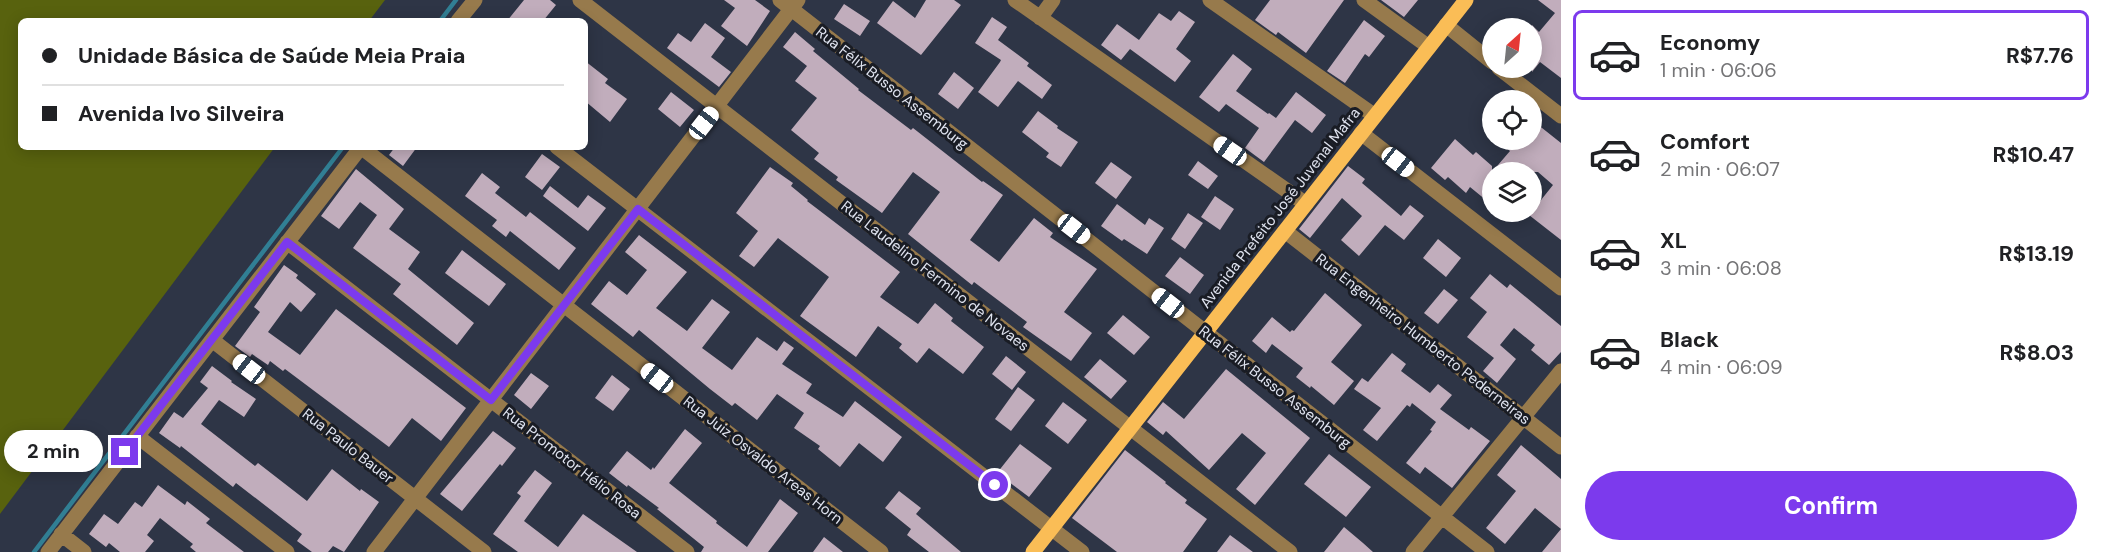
<!DOCTYPE html>
<meta charset="utf-8">
<style>
body{margin:0;font-family:"DM Sans",sans-serif;background:#f2f2f2;color:#202124;height:100vh;display:flex;flex-direction:column;font-size:22px;white-space:nowrap}
*{box-sizing:border-box;margin:0}
p{font-size:20px;color:#757577}
.icon{flex:none;width:33px;height:33px;fill:none;stroke:currentColor;stroke-width:2;stroke-linecap:round;stroke-linejoin:round}
.map{position:relative;flex:1;overflow:hidden}
.details{display:flex;flex-direction:column;background:#fff;width:540px}
.details>*{flex:none}
.hud{position:absolute;left:18px;top:18px;width:570px;height:132px;border-radius:9px;box-shadow:0 3px 15px #0003;display:grid;align-content:center;height:132px;padding:0 24px;background:#fff}
.needle{width:39px;rotate:27deg}
.controls{position:absolute;left:1482px;top:18px;display:grid;gap:12px}
.controls a{display:grid;place-items:center;width:60px;height:60px;border-radius:50%;background:#fff;box-shadow:0 3px 15px #0003;font-size:30px}
.end{position:absolute;width:27px;height:27px;margin:-14px;border:8px solid #7c3aed;background:#fff;box-shadow:0 0 0 3px #fff}
.from{border-radius:50%}
.bubble{position:absolute;height:42px;border-radius:21px;background:#fff;box-shadow:0 3px 15px #0003;font-size:20px;font-weight:700;line-height:42px;text-align:center}
.car{position:absolute;width:18px;height:36px;margin:-18px -9px;border-radius:8px;box-shadow:0 0 4px 2px #0007;background:linear-gradient(#fff 24%,#345 0 40%,#fff 0 76%,#345 0 86%,#fff 0)}
.hud b{display:flex;align-items:center;gap:21px;height:57px;font-size:22px}
.hud b+b{border-top:2px solid #e0e0e0}
.hud i{width:15px;height:15px;background:#202124}
ul{padding:10px 0 0;list-style:none}
li{display:flex;align-items:center;gap:18px;height:90px;margin:0 12px 9px;padding:0 12px;border:3px solid transparent;border-radius:9px}
li div{flex:1}
li b{display:block;font-size:22px}
li em{font-style:normal;font-weight:700}
li.selected{border-color:#7c3aed}
li>.icon{width:54px;height:54px;stroke-width:1.5}
.primary-button{display:flex;gap:12px;margin-top:auto;padding:12px 24px}
.primary-button a{flex:1;height:69px;border-radius:36px;background:#7c3aed;color:#fff;font-size:24px;font-weight:700;line-height:69px;text-align:center}
main{display:flex;flex:1;min-height:0}
.map>svg:first-child{display:block}
.forest{fill:#58620e}
.lines{fill:none;stroke-linecap:round;stroke-linejoin:round}
.stream{stroke:#317f94;stroke-width:4.5}
.building{fill:#c1adbc}
.minor{stroke:#977a4c;stroke-width:15}
.major{stroke:#fabd56;stroke-width:15}
.route{stroke:#7c3aed;stroke-width:8}
.labels{text-anchor:middle;dominant-baseline:central;stroke-width:6;stroke-linejoin:round;paint-order:stroke}
.street-label{font-size:15px;fill:#e0e4f0;stroke:#191c24}
</style>
<main>
<div class="map">
<svg width="1561" height="552" viewBox="0 0 1561 552">
<rect width="100%" height="100%" fill="#2e3546"/>
<path class="forest" d="M0,0H385L369,21H21V147H275L0,514Z"/>
<g class="lines">
<path class="stream" d="M440,21L456,0
M34,552L343,147"/>
</g>
<path class="building" d="M524,0H550L556,5L543,21H507Z
M724,0H755L770,11L747,46L721,26L735,8Z
M926,0H954L961,5L921,55L877,23L893,1L915,18Z
M1270,0H1344L1306,53L1278,32L1276,35L1255,20Z
M1381,0H1418L1404,17Z
M1538,0H1561V78L1540,62L1532,72V25L1539,32L1555,13Z
M844,4L870,21L860,36L834,19Z
M1179,11L1195,22L1176,49L1191,61L1175,82L1130,49L1121,60L1101,45L1117,24L1139,40L1159,13L1171,21Z
M992,17L1007,27L998,40L1029,63L1027,66L1052,85L1042,99L1018,81L998,107L978,92L1000,62L1001,60L975,43Z
M1364,20L1385,36L1369,57L1365,54L1345,83L1327,71Z
M705,23L725,38L711,57L731,72L719,87L667,48L678,33L691,42Z
M795,32L815,49L813,51L859,89L858,90L911,130L913,128L982,182L983,181L1003,195L970,240L999,262L1034,218L1053,233L1050,237L1097,269L1064,312L1092,333L1071,361L1023,327L1027,322L974,282L972,285L908,234L940,192L913,172L882,213L836,180L838,177L814,159L819,153L791,130L817,98L795,81L807,66L783,47Z
M1233,54L1252,69L1236,91L1268,114L1269,113L1276,118L1296,92L1326,115L1312,133L1295,120L1264,162L1245,148L1259,128L1226,104L1219,112L1199,97Z
M585,61L608,79L605,83L627,99L610,122L585,101Z
M954,72L974,88L958,109L938,94Z
M671,92L694,110L680,127L658,109Z
M1038,111L1058,126L1057,128L1078,142L1061,167L1046,157L1049,153L1022,132Z
M1532,120L1561,143V240L1529,215L1553,185L1538,172H1492V205L1470,187L1466,193L1448,177L1445,180L1431,168L1455,139L1473,155L1476,152L1492,166V172L1510,151L1497,140H1532Z
M395,147H417L403,166L389,155Z
M542,154L560,167L542,190L525,177Z
M1198,161L1218,176L1208,189L1188,175Z
M1111,162L1132,177L1116,199L1095,183Z
M1348,166L1365,179L1362,183L1401,216L1410,205L1424,216L1404,240L1385,225L1359,256L1341,240L1362,216L1342,198L1310,238L1299,229Z
M770,167L793,183L791,186L808,200L807,201L900,272L880,297L918,324L935,303L953,318L951,321L984,347L963,374L929,348L917,363L899,348L902,344L878,326L856,357L800,316L829,277L778,238L754,267L739,256L758,231L736,213Z
M356,169L404,209L389,229L420,252L408,269L474,323L457,345L393,294L401,284L353,248L377,215L360,202L339,229L321,216Z
M482,173L500,187L495,193L526,217L530,212L576,248L559,270L510,231L506,237L492,226L497,220L465,196Z
M550,186L578,208L588,195L606,208L588,231L543,196Z
M1215,196L1234,209L1220,230L1201,217Z
M1117,204L1145,225L1149,218L1164,228L1147,254L1124,239L1122,241L1101,226Z
M1188,213L1203,223L1185,249L1171,239Z
M639,235L687,272L656,308L687,331L712,299L730,312L702,348L732,370L757,337L777,351L784,341L794,348L782,364L812,384L806,393L843,417L855,401L902,437L883,462L859,443L840,467L818,449L820,446L794,428L804,413L777,394L757,420L735,403L732,406L710,389L639,330L633,337L591,304L609,281L627,295L647,270L625,252Z
M1438,239L1461,258L1446,277L1423,258Z
M462,250L506,284L489,306L445,273Z
M1180,257L1204,275L1190,294L1165,276Z
M284,265L298,275L296,278L316,294L301,312L290,302L268,332L300,355L336,309L466,408L441,441L412,418L389,447L285,369L283,371L270,361L268,365L252,354L250,357L235,346L260,312L254,307Z
M1490,274L1507,288L1510,284L1561,326V352L1549,365L1531,350L1535,345L1514,328L1500,345L1516,359L1497,383L1483,371L1494,358L1467,337L1487,312L1470,298Z
M1444,289L1458,300L1438,324L1424,313Z
M1325,293L1362,325L1331,362L1354,381L1334,405L1311,386L1310,388L1296,377L1303,368L1272,344L1266,353L1252,341L1272,317L1290,332L1292,330L1294,331Z
M1123,315L1150,337L1134,355L1107,333Z
M1392,353L1406,364L1401,371L1430,393L1438,384L1452,395L1440,409L1469,430L1471,427L1490,441L1452,488L1425,467L1420,474L1406,463L1432,431L1430,430L1436,422L1412,403L1410,407L1407,405L1377,441L1363,430L1381,408L1354,389L1362,378L1368,382Z
M1006,356L1026,372L1012,390L992,374Z
M1100,359L1127,381L1111,399L1084,377Z
M212,366L232,381L231,382L256,399L244,417L219,400L201,424L255,466L258,463L307,501L332,469L360,491L361,489L379,502L344,552L333,546L328,552H312L297,541L302,534L262,503L236,483L233,487L181,446L180,448L159,433L174,412L183,418L208,388L200,382Z
M1226,369L1310,438L1255,505L1236,489L1266,453L1242,433L1209,470L1166,431L1163,435L1147,422L1163,402L1184,419Z
M531,373L549,386L531,409L514,395Z
M612,375L630,389L613,411L595,398Z
M1018,387L1035,400L1011,431L995,419Z
M1063,402L1087,420L1068,444L1045,426Z
M685,429L702,443L669,483L717,521L716,523L747,547L780,499L798,513L768,552H701L704,547L657,509L659,508L628,485L627,487L609,473L627,451L651,470L653,467L654,469Z
M493,431L516,448L502,466L500,464L462,511L440,494Z
M1020,444L1052,468L1029,497L997,473Z
M1521,445L1561,479V552H1542L1561,529L1535,508L1505,544L1486,528L1516,491L1497,475Z
M1125,450L1166,482L1165,483L1187,500L1185,503L1207,519L1183,552H1117L1072,518Z
M1329,454L1371,487L1346,517L1304,484Z
M535,470L552,483L524,521L558,547L583,514L637,552H518L493,534L521,496L517,493Z
M158,485L185,505L187,501L210,519L206,523L244,552H196L190,547L193,544L160,518L147,535L154,541L145,552H120L109,543L106,547L89,534L104,514L118,524L135,502L142,507Z
M899,491L921,508L916,514L961,552H929L907,535L911,529L885,508Z
M1344,527L1363,543L1373,552H1324Z
M1230,535L1253,552H1217Z
M824,537L843,552H813Z"/>
<g class="lines">
<path class="minor" d="M580,0L1290,552
M780,0L1487,552
M1015,0L1306,204
M1210,0L1375,116
M1364,0L1429,47
M1040,18L1053,0
M458,21L475,0
M1446,25L1492,62
M1499,68L1561,116
M1361,133L1561,288
M361,147L881,552
M557,147L1082,552
M1285,231L1561,447
M287,242L687,552
M212,340L484,552
M137,436L287,552
M61,534L84,552
M48,552L361,147
M374,552L798,0
M1413,552L1561,371"/>
<path class="major" d="M1033,552L1466,0"/>
</g>
<g class="lines">
<path class="route" d="M125,452L287,242L491,400L638,209L995,485"/>
</g>
<g class="labels">
<g class="street-label">
<text transform="translate(892 88) rotate(38)">Rua Félix Busso Assemburg</text>
<text transform="translate(1280 208) rotate(-52)">Avenida Prefeito José Juvenal Mafra</text>
<text transform="translate(935 276) rotate(38)">Rua Laudelino Fermino de Novaes</text>
<text transform="translate(1423 339) rotate(38)">Rua Engenheiro Humberto Pederneiras</text>
<text transform="translate(1275 387) rotate(38)">Rua Félix Busso Assemburg</text>
<text transform="translate(348 446) rotate(38)">Rua Paulo Bauer</text>
<text transform="translate(763 460) rotate(38)">Rua Juiz Osvaldo Areas Horn</text>
<text transform="translate(572 463) rotate(38)">Rua Promotor Hélio Rosa</text>
</g>
</g>
</svg>
<div class="controls">
<a><svg class="needle" viewBox="-14 -14 28 28"><path d="M0-13l5 13h-10z" fill="#e53935"/><path d="M0 13l5-13h-10z" fill="#757577"/></svg></a>
<a><svg class="icon" aria-label="locate" viewBox="0 0 24 24"><circle cx="12" cy="12" r="6"/><path d="M12 2v4M12 18v4M2 12h4M18 12h4"/></svg></a>
<a><svg class="icon" aria-label="layers" viewBox="0 0 24 24"><path d="M12 4l9 5-9 5-9-5zM3 14l9 5 9-5"/></svg></a>
</div>
<i class="end from" style="left:995px;top:485px"></i>
<i class="end" style="left:125px;top:452px"></i>
<div class="bubble" style="left:4px;top:430px;width:99px">2 min</div>
<i class="car" style="left:704px;top:123px;rotate:38deg"></i>
<i class="car" style="left:1230px;top:151px;rotate:305deg"></i>
<i class="car" style="left:1398px;top:162px;rotate:128deg"></i>
<i class="car" style="left:1074px;top:229px;rotate:128deg"></i>
<i class="car" style="left:1168px;top:303px;rotate:308deg"></i>
<i class="car" style="left:249px;top:369px;rotate:308deg"></i>
<i class="car" style="left:657px;top:378px;rotate:308deg"></i>
<div class="hud">
<b><i class="from"></i>Unidade Básica de Saúde Meia Praia</b>
<b><i></i>Avenida Ivo Silveira</b>
</div>
</div>
<section class="details">
<ul>
<li class="selected"><svg class="icon" aria-label="car" viewBox="0 0 24 24"><path d="M5 17H2v-5l4-1 3-4h7l3 4 3 1v5h-3M9 17h6M6 11h13"/><circle cx="7" cy="17" r="2"/><circle cx="17" cy="17" r="2"/></svg><div><b>Economy</b><p>1 min · 06:06</p></div><em>R$7.76</em></li>
<li><svg class="icon" aria-label="car" viewBox="0 0 24 24"><path d="M5 17H2v-5l4-1 3-4h7l3 4 3 1v5h-3M9 17h6M6 11h13"/><circle cx="7" cy="17" r="2"/><circle cx="17" cy="17" r="2"/></svg><div><b>Comfort</b><p>2 min · 06:07</p></div><em>R$10.47</em></li>
<li><svg class="icon" aria-label="car" viewBox="0 0 24 24"><path d="M5 17H2v-5l4-1 3-4h7l3 4 3 1v5h-3M9 17h6M6 11h13"/><circle cx="7" cy="17" r="2"/><circle cx="17" cy="17" r="2"/></svg><div><b>XL</b><p>3 min · 06:08</p></div><em>R$13.19</em></li>
<li><svg class="icon" aria-label="car" viewBox="0 0 24 24"><path d="M5 17H2v-5l4-1 3-4h7l3 4 3 1v5h-3M9 17h6M6 11h13"/><circle cx="7" cy="17" r="2"/><circle cx="17" cy="17" r="2"/></svg><div><b>Black</b><p>4 min · 06:09</p></div><em>R$8.03</em></li>
</ul>
<div class="primary-button"><a>Confirm</a></div>
</section>
</main>
